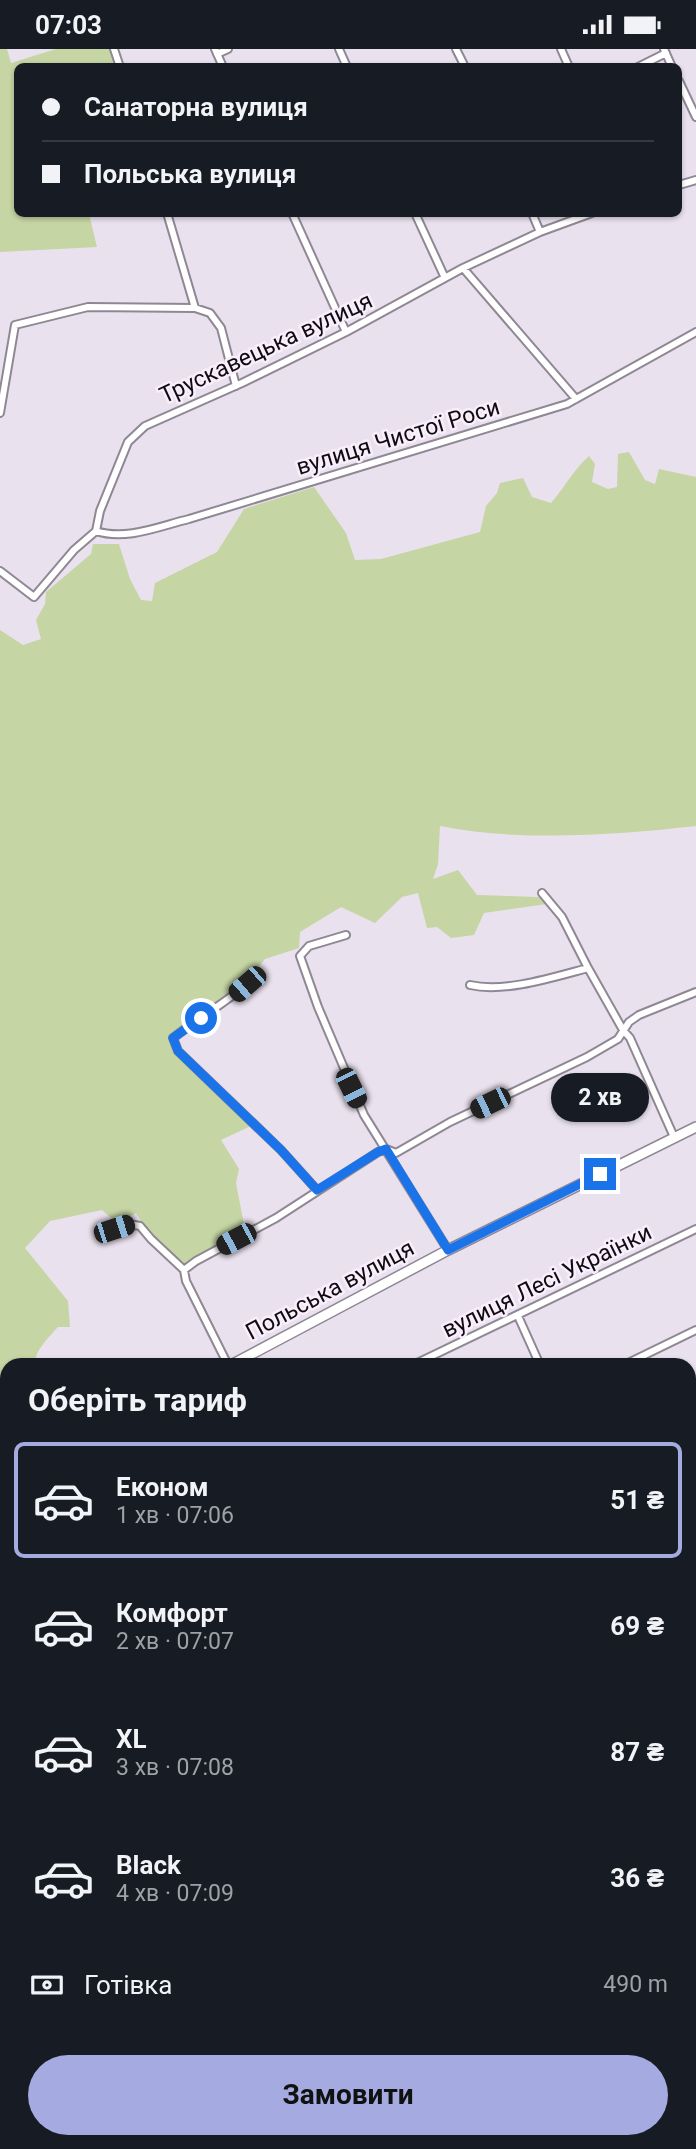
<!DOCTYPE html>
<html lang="uk">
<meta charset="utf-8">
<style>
body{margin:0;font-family:Roboto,sans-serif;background:#20242c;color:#f1f3f6;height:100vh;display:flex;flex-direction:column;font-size:26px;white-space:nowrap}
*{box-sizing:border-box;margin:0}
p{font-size:23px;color:#9ea1a6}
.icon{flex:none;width:38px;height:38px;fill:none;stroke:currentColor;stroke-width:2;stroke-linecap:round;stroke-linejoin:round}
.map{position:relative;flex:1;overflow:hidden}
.drawer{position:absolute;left:0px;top:1309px;width:696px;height:791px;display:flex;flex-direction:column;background:#171b24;border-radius:21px 21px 0 0;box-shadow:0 2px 5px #0004}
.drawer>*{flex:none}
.banner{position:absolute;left:14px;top:14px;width:668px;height:154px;border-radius:10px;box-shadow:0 2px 5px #0004;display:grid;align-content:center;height:154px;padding:0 28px;background:#171b24}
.end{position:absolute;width:32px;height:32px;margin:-16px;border:9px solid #1a73e8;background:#fff;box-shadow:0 0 0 4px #fff}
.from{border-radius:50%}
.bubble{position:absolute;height:49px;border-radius:24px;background:#171b24;box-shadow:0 2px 5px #0004;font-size:23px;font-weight:700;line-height:49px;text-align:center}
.car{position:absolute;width:21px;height:42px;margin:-21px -10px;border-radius:9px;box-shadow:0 0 5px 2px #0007;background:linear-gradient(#222 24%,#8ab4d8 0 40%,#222 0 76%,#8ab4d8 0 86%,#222 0)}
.banner b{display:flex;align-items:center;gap:24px;height:66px;font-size:26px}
.banner b+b{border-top:2px solid #363941}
.banner i{width:18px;height:18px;background:#f1f3f6}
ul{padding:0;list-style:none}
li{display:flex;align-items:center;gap:21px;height:116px;margin:0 14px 10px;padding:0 14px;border:4px solid transparent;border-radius:10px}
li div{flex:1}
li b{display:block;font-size:26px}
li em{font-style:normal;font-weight:700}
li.selected{border-color:#a5aae1}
li>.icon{width:63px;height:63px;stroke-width:1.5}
h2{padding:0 28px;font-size:32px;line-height:84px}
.pay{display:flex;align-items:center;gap:18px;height:77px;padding:0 28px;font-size:26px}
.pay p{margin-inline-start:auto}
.button{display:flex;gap:14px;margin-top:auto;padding:14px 28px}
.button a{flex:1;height:80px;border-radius:42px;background:#a5aae1;color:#111;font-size:28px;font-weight:700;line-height:80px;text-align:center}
.status{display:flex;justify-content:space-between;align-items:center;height:49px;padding:0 35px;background:#171b24;direction:ltr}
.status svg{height:19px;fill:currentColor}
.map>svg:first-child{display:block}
.built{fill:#e2d4e8}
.green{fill:#c5d5a4}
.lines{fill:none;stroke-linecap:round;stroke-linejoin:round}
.street-casing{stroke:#908794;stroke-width:10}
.secondary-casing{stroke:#908794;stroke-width:12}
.street{stroke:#fff;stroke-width:6}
.secondary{stroke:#fff;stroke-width:9}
.route{stroke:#1a73e8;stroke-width:9}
.labels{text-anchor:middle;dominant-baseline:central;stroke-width:5;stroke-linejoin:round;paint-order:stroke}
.street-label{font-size:23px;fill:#0f0c10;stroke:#f8eefc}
</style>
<div class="status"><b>07:03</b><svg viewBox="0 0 49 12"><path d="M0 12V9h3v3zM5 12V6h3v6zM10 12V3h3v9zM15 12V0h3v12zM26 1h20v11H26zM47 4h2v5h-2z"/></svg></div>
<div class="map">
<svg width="696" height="2100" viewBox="0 0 696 2100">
<rect width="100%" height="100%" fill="#eae1ee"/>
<path class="built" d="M7,1930V2046L0,2044V1934Z"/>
<path class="green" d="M0,0H7L11,14L56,0H111L116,17L18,18V164L89,165L97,198L0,203Z
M629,403L645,431L655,435L659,420L696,428V777C616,786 519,793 440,777L438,815L433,830L458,821L477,846L538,848L547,855L484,864L474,886L451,889L437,878L427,879L418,844L402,848L375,874L341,858L300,883L299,899L265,910L245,933L170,986V994L175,1004L253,1076L221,1091L239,1120L236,1134L245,1181L185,1215L149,1185L136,1164L117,1174L102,1161L50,1172L25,1199L68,1252L70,1278H58C49,1288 34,1302 35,1316H7V1511L0,1506V581L23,596L41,590L36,571L45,555L46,543L91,505L93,495H119L130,530L141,551L152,552L155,534L217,503L244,460L314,438L346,484L355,511L381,510L480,483L486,457L497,444L500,434L523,429L532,448L551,454C564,439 574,420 589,407L595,415L592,433L608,440L617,438L618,405Z"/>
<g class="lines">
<g class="street-casing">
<path id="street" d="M114,0L120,18
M215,0L223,18
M339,0L347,18
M456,0L465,18
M561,0L569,18
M664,0L672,18
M217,5L228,0
M638,18L666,4
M679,32L696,68
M679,136L696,131
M167,164L195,259
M292,164L346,283
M415,164L445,229
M532,164L540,183
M463,219L576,350
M0,364L15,276L88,258L195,259L210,264L221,279L236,337
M96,482C126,492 160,477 189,470L567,355L696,283
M0,522L34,548L74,501L96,482L100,462L128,393L145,377L242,334L346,283L463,219L540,183L592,164
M542,844L562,868L588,919
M346,886L309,897L300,907L318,958L364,1066L448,1201
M247,935C224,955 197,970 173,989L178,1002L281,1101L317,1141
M470,936C505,944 554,928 588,919L623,981L630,989L674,1088
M104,1185L129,1175L140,1177L151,1190L184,1221
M518,1267L540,1316
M228,1316L186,1232L184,1221L196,1212L276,1169L378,1103L386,1100L396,1104L450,1073L587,1008L618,990L629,973L639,966L696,943
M413,1316L696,1180
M624,1316L696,1281
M690,1389L696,1386
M690,1493L696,1490
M690,1633L696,1647
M690,1727L696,1724
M690,1850L696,1847
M690,1966L696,1963
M690,2071L696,2068
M628,2100L643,2093"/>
</g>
<g class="secondary-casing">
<path id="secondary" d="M231,1316L448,1201L696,1078
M690,1596L696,1592
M0,1696L7,1683
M596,2093L600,2100
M405,2100L419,2093"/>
</g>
<use href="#street" class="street"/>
<use href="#secondary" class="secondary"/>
</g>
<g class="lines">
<path class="route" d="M201,969L173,989L178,1002L281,1101L317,1141L378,1103L386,1100L448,1201L600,1125"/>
</g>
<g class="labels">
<g class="street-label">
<text transform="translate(266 299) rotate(-25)">Трускавецька вулиця</text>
<text transform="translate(398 388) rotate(-17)">вулиця Чистої Роси</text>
<text transform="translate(547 1232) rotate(-26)">вулиця Лесі Українки</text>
<text transform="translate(330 1241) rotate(-28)">Польська вулиця</text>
</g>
</g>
</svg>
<i class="end from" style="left:201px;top:969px"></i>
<i class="end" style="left:600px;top:1125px"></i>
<div class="bubble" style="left:551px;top:1024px;width:98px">2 хв</div>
<i class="car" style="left:247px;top:935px;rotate:229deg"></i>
<i class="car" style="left:351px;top:1039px;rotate:154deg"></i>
<i class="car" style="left:490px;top:1054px;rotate:244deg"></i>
<i class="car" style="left:114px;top:1180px;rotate:72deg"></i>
<i class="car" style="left:236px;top:1190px;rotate:242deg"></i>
<div class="banner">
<b><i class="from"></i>Санаторна вулиця</b>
<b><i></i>Польська вулиця</b>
</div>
<section class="drawer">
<h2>Оберіть тариф</h2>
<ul>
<li class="selected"><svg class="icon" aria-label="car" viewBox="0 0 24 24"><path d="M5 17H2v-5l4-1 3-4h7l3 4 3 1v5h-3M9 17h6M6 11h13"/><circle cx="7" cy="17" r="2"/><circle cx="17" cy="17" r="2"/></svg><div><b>Економ</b><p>1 хв · 07:06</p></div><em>51 ₴</em></li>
<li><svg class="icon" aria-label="car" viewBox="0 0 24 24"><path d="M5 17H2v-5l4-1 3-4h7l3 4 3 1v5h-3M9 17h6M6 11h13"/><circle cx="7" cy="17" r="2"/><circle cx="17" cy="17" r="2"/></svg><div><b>Комфорт</b><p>2 хв · 07:07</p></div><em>69 ₴</em></li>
<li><svg class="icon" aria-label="car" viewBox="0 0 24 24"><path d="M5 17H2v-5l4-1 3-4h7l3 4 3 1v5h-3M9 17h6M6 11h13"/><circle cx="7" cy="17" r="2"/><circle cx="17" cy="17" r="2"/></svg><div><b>XL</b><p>3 хв · 07:08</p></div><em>87 ₴</em></li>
<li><svg class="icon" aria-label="car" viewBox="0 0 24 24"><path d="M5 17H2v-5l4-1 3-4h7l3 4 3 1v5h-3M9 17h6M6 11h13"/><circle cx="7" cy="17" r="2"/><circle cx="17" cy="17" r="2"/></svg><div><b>Black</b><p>4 хв · 07:09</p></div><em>36 ₴</em></li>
</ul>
<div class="pay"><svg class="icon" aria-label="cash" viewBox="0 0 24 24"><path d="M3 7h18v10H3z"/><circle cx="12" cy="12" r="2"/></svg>Готівка<p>490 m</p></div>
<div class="button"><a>Замовити</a></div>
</section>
</div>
